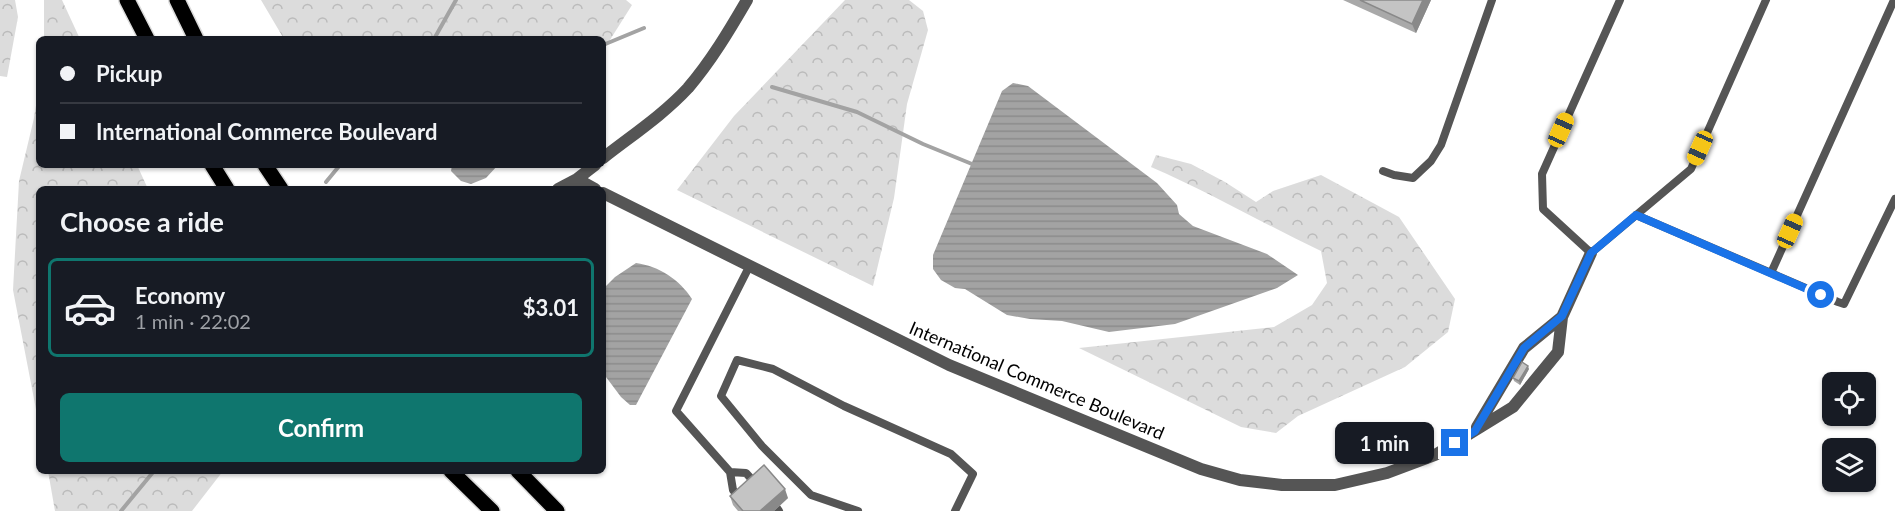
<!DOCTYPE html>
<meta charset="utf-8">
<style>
body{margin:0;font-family:Lato,sans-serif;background:#20242c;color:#f1f3f6;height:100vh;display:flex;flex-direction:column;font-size:22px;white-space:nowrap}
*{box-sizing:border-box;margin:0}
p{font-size:20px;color:#9ea1a6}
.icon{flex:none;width:33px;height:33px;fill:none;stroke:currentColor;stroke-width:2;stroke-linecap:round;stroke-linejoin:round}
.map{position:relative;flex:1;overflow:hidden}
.drawer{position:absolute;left:36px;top:186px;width:570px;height:288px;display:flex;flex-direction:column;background:#171b24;border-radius:9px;box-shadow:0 2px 4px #0004}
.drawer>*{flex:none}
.hud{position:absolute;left:36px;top:36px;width:570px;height:132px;border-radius:9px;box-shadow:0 2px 4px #0004;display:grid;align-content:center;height:132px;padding:0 24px;background:#171b24}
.buttons{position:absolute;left:1822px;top:372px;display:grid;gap:12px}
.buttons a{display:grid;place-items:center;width:54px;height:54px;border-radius:9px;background:#171b24;box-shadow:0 2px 4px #0004;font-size:30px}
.end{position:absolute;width:27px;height:27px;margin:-14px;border:8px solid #1a73e8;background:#fff;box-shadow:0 0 0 3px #fff}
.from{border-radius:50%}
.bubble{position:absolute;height:42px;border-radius:9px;background:#171b24;box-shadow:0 2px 4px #0004;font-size:20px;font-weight:700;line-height:42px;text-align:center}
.car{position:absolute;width:18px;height:36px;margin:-18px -9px;border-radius:8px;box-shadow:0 0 4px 2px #0007;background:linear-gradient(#f5c518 24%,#345 0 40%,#f5c518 0 76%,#345 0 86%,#f5c518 0)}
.hud b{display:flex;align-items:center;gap:21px;height:57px;font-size:22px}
.hud b+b{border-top:2px solid #363941}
.hud i{width:15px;height:15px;background:#f1f3f6}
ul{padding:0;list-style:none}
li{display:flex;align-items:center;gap:18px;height:99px;margin:0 12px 9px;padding:0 12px;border:3px solid transparent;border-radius:9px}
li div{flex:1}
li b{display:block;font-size:22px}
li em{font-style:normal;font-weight:700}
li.selected{border-color:#0f766e}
li>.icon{width:54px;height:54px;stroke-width:1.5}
h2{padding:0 24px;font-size:27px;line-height:72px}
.button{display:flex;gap:12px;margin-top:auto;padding:12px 24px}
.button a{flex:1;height:69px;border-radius:9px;background:#0f766e;color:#fff;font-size:24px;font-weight:700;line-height:69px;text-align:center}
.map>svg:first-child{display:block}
.forest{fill:url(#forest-crowns)}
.water{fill:url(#water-rules)}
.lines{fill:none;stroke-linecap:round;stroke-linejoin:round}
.stream{stroke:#a3a3a3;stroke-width:4}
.primary-casing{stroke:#dbdbdb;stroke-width:18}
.lane{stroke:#555;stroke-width:8}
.street{stroke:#555;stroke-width:12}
.primary{stroke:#000;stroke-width:15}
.wall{fill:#a9a9a9}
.shaded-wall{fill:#898989}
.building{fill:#c4c4c4;stroke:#898989;stroke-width:1.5}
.route{stroke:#1a73e8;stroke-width:8}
.labels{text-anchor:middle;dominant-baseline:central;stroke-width:6;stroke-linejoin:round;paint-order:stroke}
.street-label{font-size:18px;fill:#000;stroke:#fff}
</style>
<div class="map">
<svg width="1895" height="511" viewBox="0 0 1895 511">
<defs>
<pattern id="forest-crowns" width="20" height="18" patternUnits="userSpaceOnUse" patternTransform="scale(1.5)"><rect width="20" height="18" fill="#dcdcdc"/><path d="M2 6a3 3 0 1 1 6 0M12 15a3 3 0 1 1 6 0" fill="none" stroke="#bbb"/></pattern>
<pattern id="water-rules" width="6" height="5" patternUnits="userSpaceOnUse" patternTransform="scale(1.5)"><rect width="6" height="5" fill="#a3a3a3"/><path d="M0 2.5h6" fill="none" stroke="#8b8b8b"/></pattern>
</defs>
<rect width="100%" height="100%" fill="#fff"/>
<path class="forest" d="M0,0H15L18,17L7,77L0,76Z
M44,0H62L80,39H44Z
M261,0H626L632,5L603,51V39H284Z
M845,0H909L923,11L928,30L907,104L894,198L873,286L677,190L734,116Z
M39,87V165H137L148,189H39V425L13,290L19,181L34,118Z
M1156,155L1191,164L1225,182L1256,202L1273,191L1321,175L1399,217L1455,299L1448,332L1405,367L1298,416L1276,433L1241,427L1079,348L1274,327L1312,305L1327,283L1321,251C1264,224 1209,192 1151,167Z
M48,471H223L192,511H55Z"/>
<path class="water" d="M1013,83L1028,86L1157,183L1177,205L1179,214L1193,226L1267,254L1298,275L1277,288L1175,324L1109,332L1062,321L1030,319L1007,315L965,289L955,288L941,280L933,269V255L1002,91Z
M452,165H498L486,178L471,184L461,181L451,171Z
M636,263C659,266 680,280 692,299L636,405H630L621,397L603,373V289L615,277Z"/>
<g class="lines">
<path class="stream" d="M434,39L456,0
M603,45L644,28
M772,87L857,112L923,144L972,164
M326,182L340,165
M121,511L154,471"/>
<g class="primary-casing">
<path id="primary" d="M127,0L147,39
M177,0L196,39
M212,165L227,189
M265,165L281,189
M451,471L492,511
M518,471L557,511"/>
</g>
<path class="lane" d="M1620,0L1542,174L1543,209L1591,253L1691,169L1766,0
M1383,171L1394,175L1413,178L1431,161L1441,145L1492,0
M1636,215L1771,273L1894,0
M1771,273L1838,302L1844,304L1895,199
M730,472L746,473L756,484
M740,498L733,490L730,472L676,411L749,267
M777,508L779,511
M858,511L811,495L762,446L721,396L737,360L773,369L844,406L951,454L973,474L955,511"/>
<path class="street" d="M603,158C631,136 663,115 688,88C711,61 729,31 747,0
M577,179L595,189
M558,189L577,179L595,165
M603,193L949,365L1201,469L1240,480L1282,485H1335L1387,473L1435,455L1513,407L1558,352L1562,317L1591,253
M1477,427L1524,348L1562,317"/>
<use href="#primary" class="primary"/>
</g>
<path class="wall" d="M1343,0H1431L1416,33Z
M1529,369L1520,385L1514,381L1513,378Z
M730,496L788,498L774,511H738L733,505Z"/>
<path class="shaded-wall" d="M1423,0H1431L1416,33L1412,24Z
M1528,366L1529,369L1520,385L1519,381Z
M785,489L788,498L774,511H760Z"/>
<path class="building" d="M1360,0H1423L1412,24Z
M1522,362L1528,366L1519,381L1513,378Z
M764,465L785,489L760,511H743L730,496Z"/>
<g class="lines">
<path class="route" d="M1455,443L1475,431L1524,348L1562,316L1591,253L1636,215L1821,295"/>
</g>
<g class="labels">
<g class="street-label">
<text transform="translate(1037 380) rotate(23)">International Commerce Boulevard</text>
</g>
</g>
</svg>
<div class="buttons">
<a><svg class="icon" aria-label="locate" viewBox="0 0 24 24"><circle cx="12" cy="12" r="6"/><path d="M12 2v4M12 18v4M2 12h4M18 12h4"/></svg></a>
<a><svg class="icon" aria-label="layers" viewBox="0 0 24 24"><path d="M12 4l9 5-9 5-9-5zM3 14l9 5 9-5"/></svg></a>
</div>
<i class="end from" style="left:1821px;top:295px"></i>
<i class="end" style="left:1455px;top:443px"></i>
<div class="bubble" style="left:1335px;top:422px;width:99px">1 min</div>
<i class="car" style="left:1561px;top:130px;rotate:24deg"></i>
<i class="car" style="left:1700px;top:148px;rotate:204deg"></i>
<i class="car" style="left:1790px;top:231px;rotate:24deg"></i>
<div class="hud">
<b><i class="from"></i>Pickup</b>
<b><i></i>International Commerce Boulevard</b>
</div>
<section class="drawer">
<h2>Choose a ride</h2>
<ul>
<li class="selected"><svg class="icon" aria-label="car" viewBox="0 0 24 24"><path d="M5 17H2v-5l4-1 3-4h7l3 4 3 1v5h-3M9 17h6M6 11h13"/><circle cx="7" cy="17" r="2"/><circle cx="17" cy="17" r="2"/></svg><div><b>Economy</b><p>1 min · 22:02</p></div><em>$3.01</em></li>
</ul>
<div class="button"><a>Confirm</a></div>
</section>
</div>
